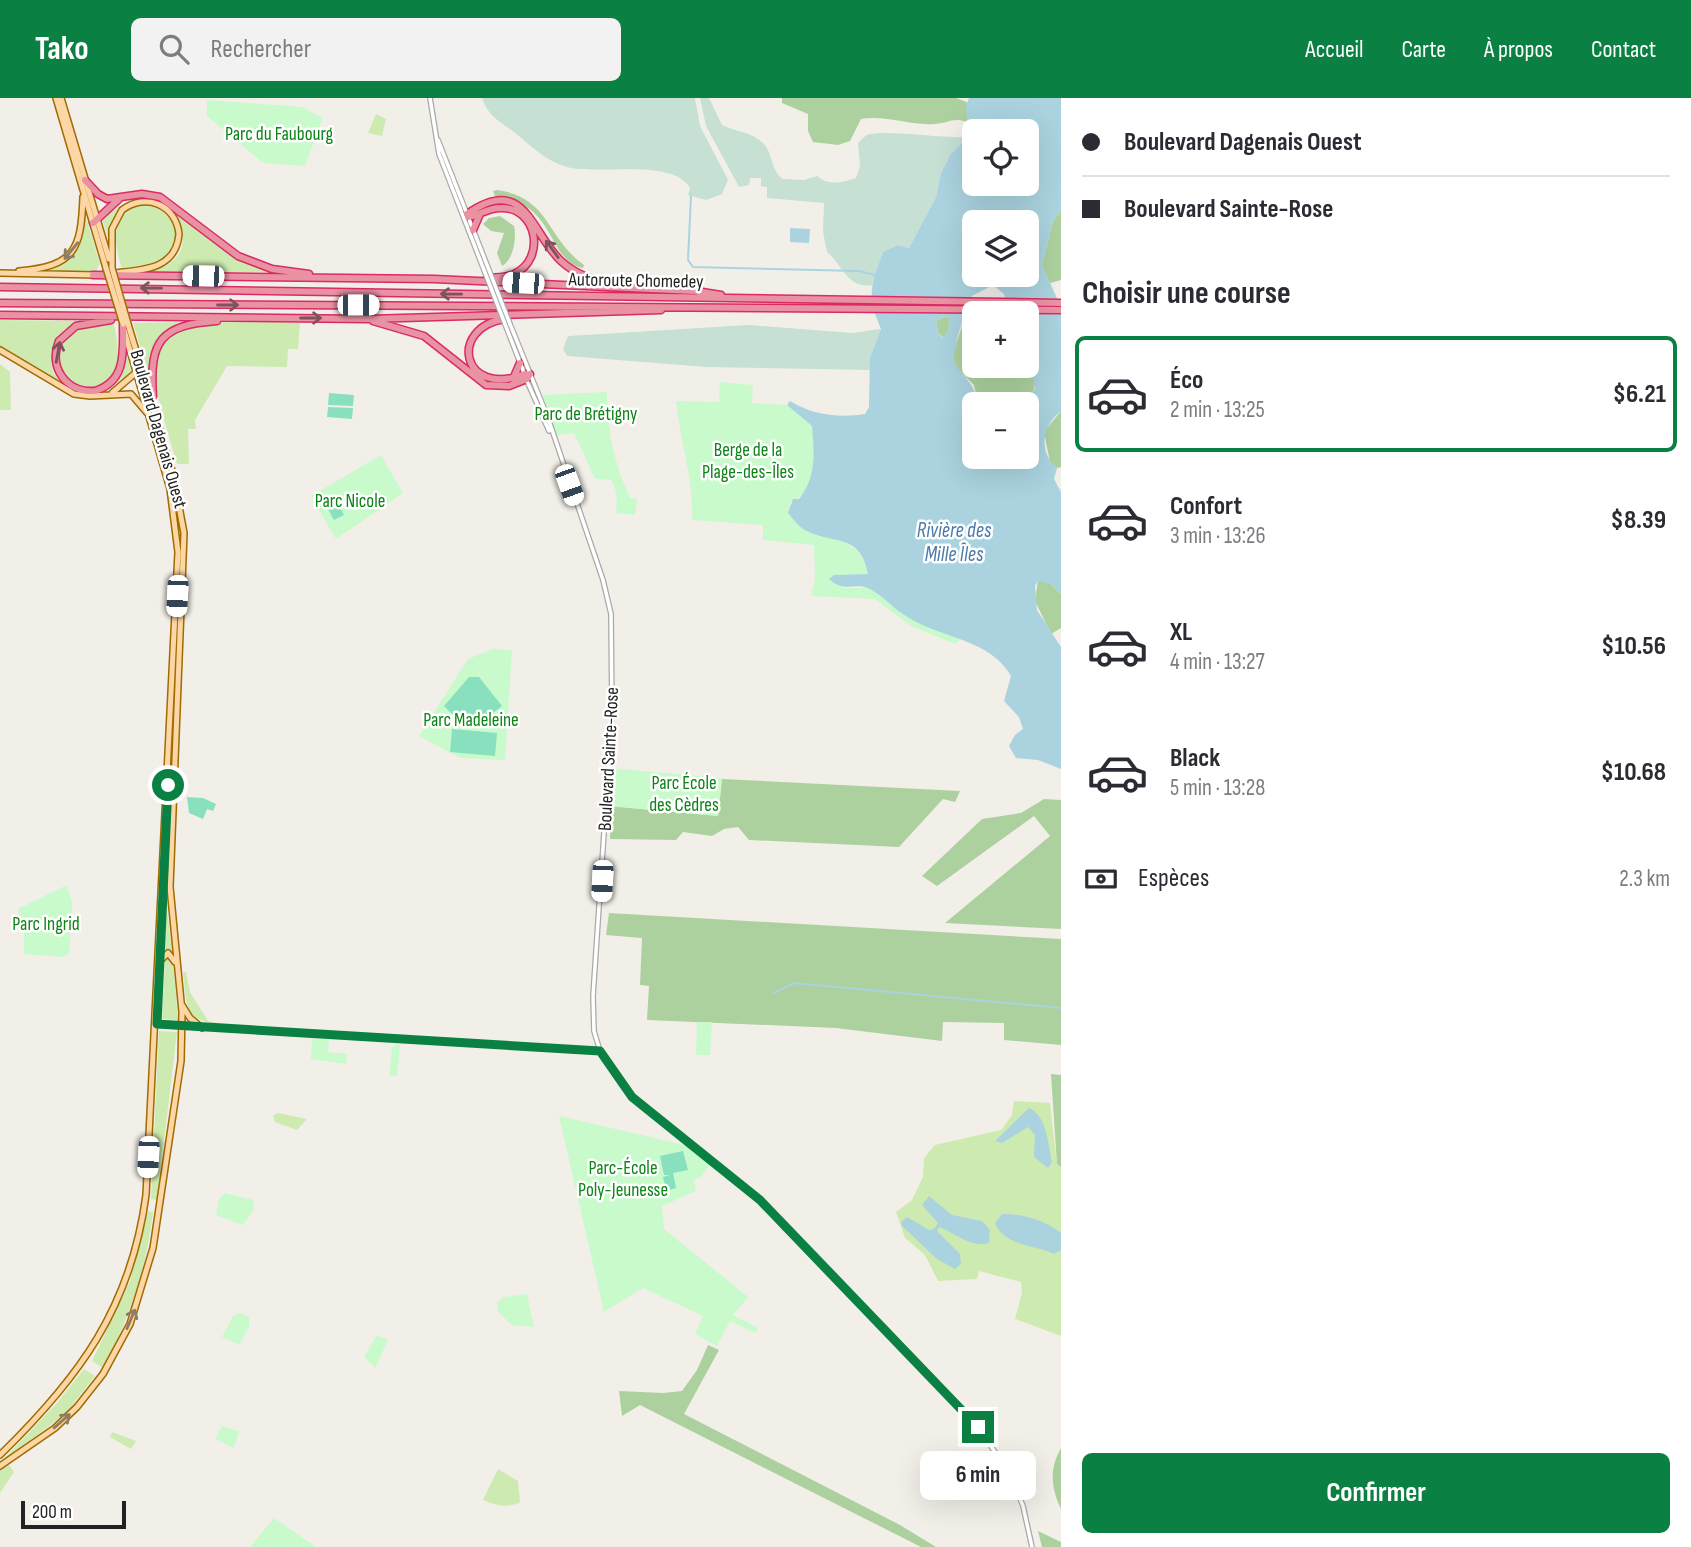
<!DOCTYPE html>
<html lang="fr">
<meta charset="utf-8">
<style>
body{margin:0;font-family:"Sofia Sans Condensed",sans-serif;background:#f2f2f3;color:#2b2b33;height:100vh;display:flex;flex-direction:column;font-size:26px;white-space:nowrap}
*{box-sizing:border-box;margin:0}
p{font-size:23px;color:#7c7c81}
.icon{flex:none;width:38px;height:38px;fill:none;stroke:currentColor;stroke-width:2;stroke-linecap:round;stroke-linejoin:round}
.map{position:relative;flex:1;overflow:hidden}
.details{display:flex;flex-direction:column;background:#fff;width:630px}
.details>*{flex:none}
.hud{display:grid;align-content:center;height:154px;padding:0 21px;background:#fff}
.fabs{position:absolute;left:962px;top:21px;display:grid;gap:14px}
.fabs a{display:grid;place-items:center;width:77px;height:77px;border-radius:10px;background:#fff;box-shadow:0 7px 28px #0002;font-size:35px}
.scale{position:absolute;left:21px;bottom:18px;width:105px;box-sizing:border-box;padding-left:7px;border:4px solid #222;border-top:0;font-size:19px;line-height:24px;white-space:nowrap;color:#222;-webkit-text-stroke:5px #fff;paint-order:stroke}
.end{position:absolute;width:32px;height:32px;margin:-16px;border:9px solid #0b8043;background:#fff;box-shadow:0 0 0 4px #fff}
.from{border-radius:50%}
.bubble{position:absolute;height:49px;border-radius:10px;background:#fff;box-shadow:0 7px 28px #0002;font-size:23px;font-weight:700;line-height:49px;text-align:center}
.car{position:absolute;width:21px;height:42px;margin:-21px -10px;border-radius:9px;box-shadow:0 0 5px 2px #0007;background:linear-gradient(#fff 24%,#345 0 40%,#fff 0 76%,#345 0 86%,#fff 0)}
.hud b{display:flex;align-items:center;gap:24px;height:66px;font-size:26px}
.hud b+b{border-top:2px solid #e1e1e2}
.hud i{width:18px;height:18px;background:#2b2b33}
ul{padding:0;list-style:none}
li{display:flex;align-items:center;gap:21px;height:116px;margin:0 14px 10px;padding:0 7px;border:4px solid transparent;border-radius:10px}
li div{flex:1}
li b{display:block;font-size:26px}
li em{font-style:normal;font-weight:700}
li.current{border-color:#0b8043}
li>.icon{width:63px;height:63px;stroke-width:1.5}
h2{padding:0 21px;font-size:32px;line-height:84px}
.pay{display:flex;align-items:center;gap:18px;height:77px;padding:0 21px;font-size:26px}
.pay p{margin-inline-start:auto}
.primary-button{display:flex;gap:14px;margin-top:auto;padding:14px 21px}
.primary-button a{flex:1;height:80px;border-radius:10px;background:#0b8043;color:#fff;font-size:28px;font-weight:700;line-height:80px;text-align:center}
header{display:flex;align-items:center;gap:42px;box-sizing:border-box;height:98px;padding:0 35px;background:#0b8043;color:#fff}
header strong{font-size:33px}
nav{display:flex;gap:38px;margin-inline-start:auto;font-size:24px}
.search{width:490px;height:63px;background:#f2f2f3;display:flex;align-items:center;gap:18px;box-sizing:border-box;padding:0 24px;border-radius:10px;color:#7c7c81;font-size:26px}
main{display:flex;flex:1;min-height:0}
.map>svg:first-child{display:block}
.grass{fill:#cdebb0}
.forest{fill:#add19e}
.wetland{fill:#c6e0d4}
.park{fill:#c8facc}
.pitch{fill:#88e0be}
.water{fill:#aad3df;fill-rule:evenodd}
.pier{fill:#f2efe9}
.lines{fill:none;stroke-linecap:round;stroke-linejoin:round}
.stream{stroke:#aad3df;stroke-width:2}
.minor-casing{stroke:#a9a9a9;stroke-width:6}
.major-casing{stroke:#a06b00;stroke-width:8}
.highway-casing{stroke:#dc2a67;stroke-width:9}
.minor{stroke:#fff;stroke-width:3.5}
.major{stroke:#fcd6a4;stroke-width:5}
.highway{stroke:#e892a2;stroke-width:6}
.minor-bridge-casing{stroke:#a9a9a9;stroke-width:6;stroke-linecap:butt}
.major-bridge-casing{stroke:#a06b00;stroke-width:8;stroke-linecap:butt}
.minor-bridge{stroke:#fff;stroke-width:3.5}
.major-bridge{stroke:#fcd6a4;stroke-width:5}
.oneway{stroke:#7b545c}
.oneway2{stroke:#8f7c63}
.route{stroke:#0b8043;stroke-width:9}
.labels{text-anchor:middle;dominant-baseline:central;stroke-width:5;stroke-linejoin:round;paint-order:stroke}
.park-label{font-size:19px;fill:#0c8416;stroke:#fff}
.street-label{font-size:19px;fill:#222;stroke:#fff}
.water-label{font-size:21px;font-style:italic;fill:#4a7aab;stroke:#fff}
</style>
<header>
<strong>Tako</strong>
<div class="search"><svg class="icon" aria-label="search" viewBox="0 0 24 24"><circle cx="10" cy="10" r="6"/><path d="M15 15l6 6"/></svg>Rechercher</div>
<nav><a>Accueil</a><a>Carte</a><a>À propos</a><a>Contact</a></nav>
</header>
<main>
<div class="map">
<svg width="1061" height="1449" viewBox="0 0 1061 1449">
<rect width="100%" height="100%" fill="#f2efe9"/>
<path class="grass" d="M376,16L386,21L382,38L368,35Z
M148,99C179,105 199,134 223,152C240,164 260,170 279,174H145C239,159 130,37 108,140L102,120L130,102Z
M147,106C171,110 188,143 165,160C154,169 135,169 122,171C113,143 109,109 147,106Z
M85,116L100,166L96,173H44C77,160 80,149 85,116Z
M0,222L84,223C50,233 37,279 73,291C82,295 100,289 110,288L123,272L126,256L132,275L101,294L74,293L0,249Z
M185,224C160,232 148,252 149,278L133,225Z
M114,225C119,253 125,285 88,290C57,287 48,249 75,233C85,226 101,227 114,225Z
M300,225L298,251H288L287,269L227,268L195,322L196,331H188L189,366H177C169,336 155,301 155,270C156,211 260,225 300,225Z
M0,266L10,274L11,312H0Z
M165,795L172,853L164,850Z
M169,858L173,863L178,922L162,921L165,861Z
M183,874H186L190,894L208,923L223,926C183,924 187,908 183,874Z
M159,933L177,934L157,1102L151,1101Z
M1014,1003L1050,1005L1057,1066L1061,1069V1238L1015,1221L1022,1194L1021,1184L979,1173L977,1181L938,1183L925,1157L905,1140L896,1114L912,1102L923,1079L924,1060L935,1047L1001,1032L1012,1017Z
M278,1015L307,1021L297,1032L275,1024L273,1017Z
M148,1113L153,1114C146,1171 130,1219 103,1270L92,1263L130,1183Z
M84,1271L95,1278L66,1315L0,1365L56,1306Z
M112,1334L136,1343L131,1351L110,1339Z
M9,1367L14,1374L0,1395V1372Z
M498,1371L518,1383L520,1404C506,1411 496,1407 483,1402Z"/>
<path class="forest" d="M782,0H956L967,4V24C953,19 949,25 935,26C911,28 887,17 861,21L850,43L838,47L813,44L808,33V16L782,5Z
M497,92C550,99 546,140 584,167L583,170C546,163 558,106 495,98L493,93Z
M1061,112V182L1050,185L1042,167L1053,123Z
M500,118L514,128C517,141 513,162 502,168L497,155L504,135L491,133L483,126L489,120Z
M946,218L950,221L948,233L944,240L938,235L936,223Z
M965,219H975V268H1027V260C1038,275 1038,293 1025,306H978L974,287L955,268L953,255Z
M1061,313V369L1057,370L1050,364L1044,334Z
M1038,482L1051,486L1061,496V530L1051,536L1035,503Z
M722,681L960,693L955,704L943,701L899,749L749,742L738,729L724,731L712,738L683,734L676,742L610,741L611,708L718,718Z
M1044,701L1061,702V831L945,825L1050,738L1034,718L937,788L922,778L982,721L1021,715Z
M609,815L1061,841V947L1004,942V925L943,924L942,943L836,930L647,922L649,888L640,887L642,840L606,837Z
M1051,976L1061,977V1069L1057,1066Z
M708,1247L719,1252L684,1316L900,1427L936,1449H921L640,1307L622,1318L619,1293L663,1295L682,1293L697,1272Z
M1061,1350V1411C1051,1390 1049,1371 1061,1350Z
M1038,1433L1061,1444V1449H1042Z"/>
<path class="wetland" d="M482,0H695L700,28L728,82L722,96L706,102L688,97L690,90C674,60 598,77 567,69C547,64 530,47 514,34C498,22 489,19 482,0Z
M700,0H709L722,27C736,34 753,34 764,46C773,56 771,73 783,81L804,82L817,78C829,88 842,85 856,80L860,68L858,45C859,44 865,38 867,37C881,31 946,41 969,39L950,57L941,75L936,99L909,150L898,147L883,154L872,187C847,191 843,167 827,154L823,134L824,105L767,100V89L761,88V80H750L749,87L739,89L706,28Z
M748,227L852,235L881,231L870,259V272L707,269L567,258L563,251L568,238Z"/>
<path class="park" d="M207,2L302,9L323,20L305,68L263,65L207,18Z
M720,284L753,287L752,305L787,307L812,328C814,350 817,374 805,393C801,401 794,399 789,406L819,437C843,440 864,450 868,476L834,477L843,490H869L910,521L961,541L955,546L911,528L875,501L811,498L815,481L814,447L763,442V427L692,422C694,381 680,344 676,303L719,304Z
M607,294C607,333 614,365 630,400L637,401L635,417L616,415C617,403 618,393 611,382L595,381L574,335L552,338L543,297Z
M381,357L403,395L336,441L311,398Z
M493,551L512,552L505,662L460,660L419,638L468,561Z
M609,670L722,680L718,718L607,708Z
M67,787L72,805L69,856L62,859L24,856V836L18,811Z
M697,924H712L710,957H696Z
M312,941L329,942L328,954L347,956L346,966L311,961Z
M396,947H400L397,978H389L392,950Z
M559,1018L689,1048L711,1065L701,1079L694,1082L696,1093L662,1108L664,1131L748,1199L733,1217L758,1230L755,1235L730,1223L717,1248L695,1236L703,1218L643,1190L604,1214Z
M225,1095L253,1102L254,1111L243,1127L216,1117L219,1101Z
M527,1196L534,1229L512,1227L498,1214L497,1204L504,1199Z
M240,1215L249,1219V1229L239,1247L222,1239L233,1218Z
M377,1237L388,1242L375,1270L364,1259Z
M222,1328L239,1333L234,1350L215,1341Z
M274,1420L316,1449H250Z"/>
<path class="pitch" d="M329,295L354,297L353,308L328,307Z
M328,309L353,310L352,321L327,319Z
M334,398L344,417L334,422L324,404Z
M469,579H479L502,608L479,626L459,623L444,608Z
M452,631L497,635L495,658L450,654Z
M187,699L203,700L216,706L213,713L207,711L203,721L189,715Z
M683,1053L688,1072L673,1075L676,1090L666,1093L663,1079L670,1077H664L660,1058Z"/>
<path class="water" d="M969,0H1061V112L1053,123L1042,167L1061,209V313C1043,327 1037,353 1057,370L1054,381L1061,394V496L1051,486L1038,483L1035,488L1037,512L1061,549V671L1038,662L1016,660L1009,648L1015,637L1023,631L1019,619L1004,603L1011,578C991,542 942,540 909,520C895,512 884,499 870,491C855,483 845,496 829,481L834,477L868,476C861,436 835,446 809,434C800,431 794,422 788,415L793,401H799C817,379 814,355 812,328L787,307L790,303C812,317 839,320 865,316L869,309L870,259L881,231C866,197 871,188 883,154L898,147L909,150L936,99L941,75L950,57L968,39L966,8ZM975,33H1027V86H975ZM975,124H1027V177H975ZM993,187L1004,196L1009,215H1027V260L1032,268L1035,290L1025,306L1027,359H975V306H978C974,287 968,282 956,268C948,258 967,210 972,198ZM946,218L950,221L948,233L943,240L938,235L936,223Z
M790,130L810,131L809,145L790,144Z
M1029,1010C1047,1017 1048,1047 1052,1064L1048,1070L1034,1059L1035,1037L1028,1029L1002,1045L995,1043Z
M929,1098L952,1117L982,1123L990,1132L989,1145C973,1151 955,1135 939,1129L937,1133L960,1156L961,1166L955,1171L937,1161L902,1128L901,1124L907,1119L929,1132L934,1131L938,1125L922,1107Z
M1002,1116C1021,1115 1047,1123 1061,1135V1152L1054,1156C1037,1147 1003,1148 995,1125Z"/>
<path class="pier" d="M867,199L975,200L970,214L867,208Z"/>
<g class="lines">
<path class="stream" d="M691,98L688,162L693,169L859,173L875,177
M774,895L794,885L1061,910"/>
<g class="minor-casing">
<path id="minor" d="M430,0L439,56L484,172
M438,42L489,172
M505,226L524,275
M510,226L548,320L603,482L611,516L612,616L593,898L594,933L600,953L623,988L646,1011L758,1101L978,1329L1011,1378L1023,1408L1032,1449
M527,283L549,333
M157,926L600,953"/>
</g>
<g class="major-casing">
<path id="major" d="M56,0L106,170
M61,0L109,161
M112,170V131L122,112C146,94 176,107 179,136C176,172 142,172 114,175
M19,173C75,168 81,152 83,99
M0,175L97,177
M0,252L74,296L90,298L131,296L148,316
M112,295L139,272
M162,861L168,855L175,864
M182,907L190,920L202,930
M0,1357C79,1280 131,1210 146,1097L178,454L170,391L124,232
M0,1368L55,1330L77,1309L103,1276L130,1226L153,1150L181,963L182,914L170,789L184,435L173,376L128,226"/>
</g>
<g class="highway-casing">
<path id="highway" d="M85,82L98,96L107,101L142,96L160,99L238,158L272,171L309,176
M467,116C525,75 531,135 561,163C575,176 591,181 609,186
M468,119C479,117 489,110 500,110C537,108 547,161 514,176C506,180 496,179 487,180
M93,125L119,101
M473,132L480,116
M93,177L434,181L696,193L721,197
M0,189L1061,205
M0,205L1061,212
M0,217L369,221L661,212
M505,221C448,229 461,301 525,276
M111,222L76,228L59,243C48,269 66,295 95,293C127,283 123,253 123,226
M373,223L424,238L486,287L509,288L527,281L530,276
M513,281L520,265
M153,298C149,242 161,227 217,223"/>
</g>
<use href="#minor" class="minor"/>
<use href="#major" class="major"/>
<use href="#highway" class="highway"/>
<g class="minor-bridge-casing">
<path id="minor-bridge" d="M484,172L505,226
M489,172L510,226"/>
</g>
<g class="major-bridge-casing">
<path id="major-bridge" d="M106,170L123,226
M112,170L128,226"/>
</g>
<use href="#minor-bridge" class="minor-bridge"/>
<use href="#major-bridge" class="major-bridge"/>
</g>
<defs><path id="oneway-shaft" d="M-6 0H5M1.5-3L5.5 0L1.5 3" fill="none" stroke-width="1.6" stroke-linecap="round" stroke-linejoin="round" transform="scale(1.75)"/></defs>
<g class="oneway">
<use href="#oneway-shaft" transform="translate(552 151) rotate(-126)"/>
<use href="#oneway-shaft" transform="translate(151 190) rotate(-179)"/>
<use href="#oneway-shaft" transform="translate(451 196) rotate(-179)"/>
<use href="#oneway-shaft" transform="translate(228 207)"/>
<use href="#oneway-shaft" transform="translate(311 220)"/>
<use href="#oneway-shaft" transform="translate(58 254) rotate(-80)"/>
</g>
<g class="oneway2">
<use href="#oneway-shaft" transform="translate(71 153) rotate(129)"/>
<use href="#oneway-shaft" transform="translate(131 1221) rotate(-67)"/>
<use href="#oneway-shaft" transform="translate(62 1323) rotate(-41)"/>
</g>
<g class="lines">
<path class="route" d="M168,687L157,926L600,953L632,999L760,1102L978,1329"/>
</g>
<g class="labels">
<g class="park-label">
<text x="279" y="36">Parc du Faubourg</text>
<text x="586" y="316">Parc de Brétigny</text>
<text x="748" y="352">Berge de la<tspan x="748" dy="22">Plage-des-Îles</tspan></text>
<text x="350" y="403">Parc Nicole</text>
<text x="471" y="622">Parc Madeleine</text>
<text x="684" y="685">Parc École<tspan x="684" dy="22">des Cèdres</tspan></text>
<text x="46" y="826">Parc Ingrid</text>
<text x="623" y="1070">Parc-École<tspan x="623" dy="22">Poly-Jeunesse</tspan></text>
</g>
<g class="street-label">
<text transform="translate(636 183) rotate(1)">Autoroute Chomedey</text>
<text transform="translate(158 331) rotate(74)">Boulevard Dagenais Ouest</text>
<text transform="translate(609 661) rotate(-87)">Boulevard Sainte-Rose</text>
</g>
<g class="water-label">
<text x="954" y="432">Rivière des<tspan x="954" dy="24">Mille Îles</tspan></text>
</g>
</g>
</svg>
<div class="fabs">
<a><svg class="icon" aria-label="locate" viewBox="0 0 24 24"><circle cx="12" cy="12" r="6"/><path d="M12 2v4M12 18v4M2 12h4M18 12h4"/></svg></a>
<a><svg class="icon" aria-label="layers" viewBox="0 0 24 24"><path d="M12 4l9 5-9 5-9-5zM3 14l9 5 9-5"/></svg></a>
<a>+</a>
<a>−</a>
</div>
<div class="scale">200 m</div>
<i class="end from" style="left:168px;top:687px"></i>
<i class="end" style="left:978px;top:1329px"></i>
<div class="bubble" style="left:920px;top:1353px;width:116px">6 min</div>
<i class="car" style="left:203px;top:178px;rotate:271deg"></i>
<i class="car" style="left:523px;top:185px;rotate:273deg"></i>
<i class="car" style="left:358px;top:207px;rotate:90deg"></i>
<i class="car" style="left:569px;top:387px;rotate:160deg"></i>
<i class="car" style="left:177px;top:498px;rotate:183deg"></i>
<i class="car" style="left:602px;top:783px;rotate:183deg"></i>
<i class="car" style="left:148px;top:1059px;rotate:183deg"></i>
</div>
<section class="details">
<div class="hud">
<b><i class="from"></i>Boulevard Dagenais Ouest</b>
<b><i></i>Boulevard Sainte-Rose</b>
</div>
<h2>Choisir une course</h2>
<ul>
<li class="current"><svg class="icon" aria-label="car" viewBox="0 0 24 24"><path d="M5 17H2v-5l4-1 3-4h7l3 4 3 1v5h-3M9 17h6M6 11h13"/><circle cx="7" cy="17" r="2"/><circle cx="17" cy="17" r="2"/></svg><div><b>Éco</b><p>2 min · 13:25</p></div><em>$6.21</em></li>
<li><svg class="icon" aria-label="car" viewBox="0 0 24 24"><path d="M5 17H2v-5l4-1 3-4h7l3 4 3 1v5h-3M9 17h6M6 11h13"/><circle cx="7" cy="17" r="2"/><circle cx="17" cy="17" r="2"/></svg><div><b>Confort</b><p>3 min · 13:26</p></div><em>$8.39</em></li>
<li><svg class="icon" aria-label="car" viewBox="0 0 24 24"><path d="M5 17H2v-5l4-1 3-4h7l3 4 3 1v5h-3M9 17h6M6 11h13"/><circle cx="7" cy="17" r="2"/><circle cx="17" cy="17" r="2"/></svg><div><b>XL</b><p>4 min · 13:27</p></div><em>$10.56</em></li>
<li><svg class="icon" aria-label="car" viewBox="0 0 24 24"><path d="M5 17H2v-5l4-1 3-4h7l3 4 3 1v5h-3M9 17h6M6 11h13"/><circle cx="7" cy="17" r="2"/><circle cx="17" cy="17" r="2"/></svg><div><b>Black</b><p>5 min · 13:28</p></div><em>$10.68</em></li>
</ul>
<div class="pay"><svg class="icon" aria-label="cash" viewBox="0 0 24 24"><path d="M3 7h18v10H3z"/><circle cx="12" cy="12" r="2"/></svg>Espèces<p>2.3 km</p></div>
<div class="primary-button"><a>Confirmer</a></div>
</section>
</main>
